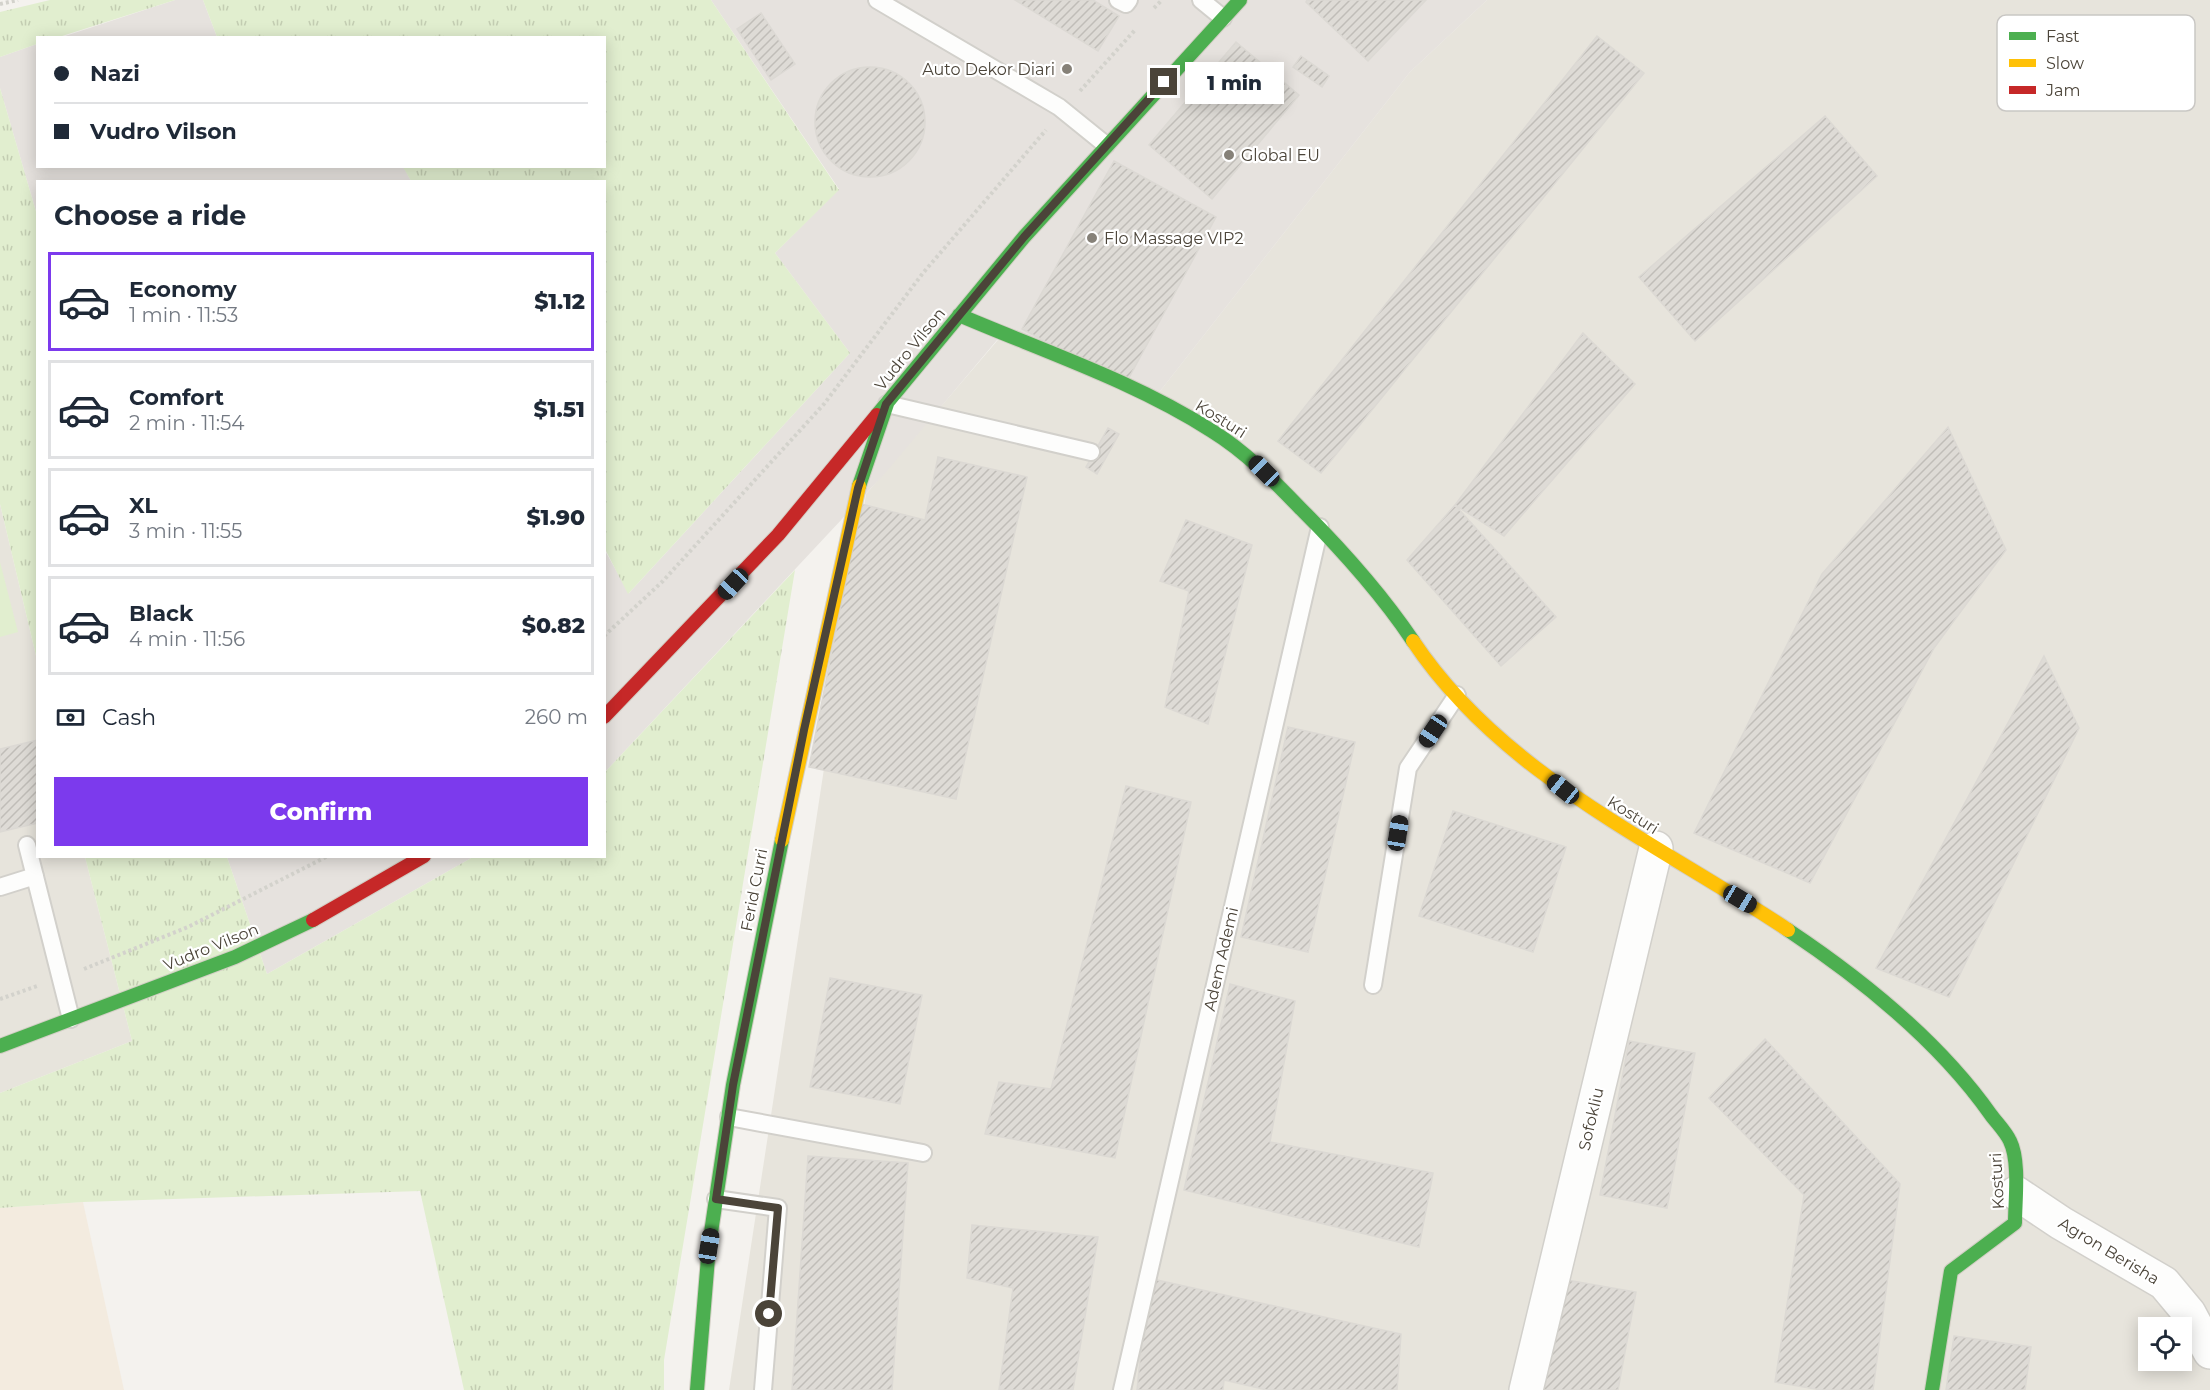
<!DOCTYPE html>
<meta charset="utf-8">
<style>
body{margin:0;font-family:Montserrat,sans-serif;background:#f2f2f3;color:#1f2937;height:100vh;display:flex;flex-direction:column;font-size:22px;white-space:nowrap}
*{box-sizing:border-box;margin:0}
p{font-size:20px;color:#747a83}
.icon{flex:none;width:33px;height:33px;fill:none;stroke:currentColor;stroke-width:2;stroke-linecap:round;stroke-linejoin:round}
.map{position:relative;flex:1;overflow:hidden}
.details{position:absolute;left:36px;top:180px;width:570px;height:678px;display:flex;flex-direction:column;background:#fff;border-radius:0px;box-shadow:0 3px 15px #0003}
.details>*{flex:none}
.guide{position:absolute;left:36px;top:36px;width:570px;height:132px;border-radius:0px;box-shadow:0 3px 15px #0003;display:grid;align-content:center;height:132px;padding:0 18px;background:#fff}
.fabs{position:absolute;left:2138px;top:1317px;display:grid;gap:12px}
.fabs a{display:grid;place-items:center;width:54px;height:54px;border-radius:0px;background:#fff;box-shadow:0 3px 15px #0003;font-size:30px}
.end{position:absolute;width:27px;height:27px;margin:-14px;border:8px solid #4b4439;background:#fff;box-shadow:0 0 0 3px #fff}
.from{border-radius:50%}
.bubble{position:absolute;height:42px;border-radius:0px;background:#fff;box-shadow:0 3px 15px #0003;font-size:20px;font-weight:800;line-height:42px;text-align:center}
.car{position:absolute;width:18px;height:36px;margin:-18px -9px;border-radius:8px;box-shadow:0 0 4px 2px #0007;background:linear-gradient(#222 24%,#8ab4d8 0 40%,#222 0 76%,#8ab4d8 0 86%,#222 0)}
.guide b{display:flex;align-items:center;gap:21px;height:57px;font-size:22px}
.guide b+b{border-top:2px solid #e0e1e3}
.guide i{width:15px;height:15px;background:#1f2937}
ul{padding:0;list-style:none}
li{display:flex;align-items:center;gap:18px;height:99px;margin:0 12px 9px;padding:0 6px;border:3px solid #e0e1e3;border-radius:0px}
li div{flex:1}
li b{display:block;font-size:22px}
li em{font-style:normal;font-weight:800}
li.on{border-color:#7c3aed}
li>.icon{width:54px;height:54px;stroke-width:1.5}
h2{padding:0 18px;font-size:27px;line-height:72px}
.pay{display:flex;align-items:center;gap:15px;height:66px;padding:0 18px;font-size:22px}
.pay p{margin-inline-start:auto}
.action{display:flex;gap:12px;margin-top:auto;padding:12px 18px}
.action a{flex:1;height:69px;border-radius:0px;background:#7c3aed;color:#fff;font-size:24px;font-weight:800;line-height:69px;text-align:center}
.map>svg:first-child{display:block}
.residential{fill:#e7e4dc;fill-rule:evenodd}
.commercial{fill:#f3ebdf}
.industrial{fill:#e6e2de}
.grass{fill:url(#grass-tufts)}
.garden{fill:#e1eecf}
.building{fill:url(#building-hatch);stroke:#dcd9d4;stroke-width:1.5}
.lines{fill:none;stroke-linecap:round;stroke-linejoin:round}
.lane-casing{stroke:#d2d0cb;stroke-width:20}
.street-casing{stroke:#d2d0cb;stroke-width:36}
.fast-casing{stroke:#d3cfc5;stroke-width:16}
.slow-casing{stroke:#d3cfc5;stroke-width:16}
.jam-casing{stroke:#d3cfc5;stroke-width:16}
.path{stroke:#d3d2cc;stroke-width:4;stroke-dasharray:3 3;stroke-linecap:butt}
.lane{stroke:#fdfdfc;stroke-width:16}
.street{stroke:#fdfdfc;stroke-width:33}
.fast{stroke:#4caf50;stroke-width:14}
.slow{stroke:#ffc107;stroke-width:14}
.jam{stroke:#c62828;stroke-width:14}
.route{stroke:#4b4439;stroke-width:8}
.poi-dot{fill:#868178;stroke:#fff;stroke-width:2}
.labels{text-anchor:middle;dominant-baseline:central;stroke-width:4.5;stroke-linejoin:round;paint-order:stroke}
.poi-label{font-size:16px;fill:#4b4439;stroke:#fff;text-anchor:start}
.street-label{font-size:16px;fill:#4b4439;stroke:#fff}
.key{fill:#fff;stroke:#c9c7c4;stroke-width:1.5}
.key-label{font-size:16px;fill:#4b4439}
</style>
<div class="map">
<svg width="2210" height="1390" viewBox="0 0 2210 1390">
<defs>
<pattern id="grass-tufts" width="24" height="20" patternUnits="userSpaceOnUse" patternTransform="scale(1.5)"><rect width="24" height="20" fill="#e1eecf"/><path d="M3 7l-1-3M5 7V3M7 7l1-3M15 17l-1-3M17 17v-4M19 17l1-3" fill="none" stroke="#c3cdb2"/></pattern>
<pattern id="building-hatch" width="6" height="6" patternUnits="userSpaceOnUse" patternTransform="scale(1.5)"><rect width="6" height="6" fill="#dedbd6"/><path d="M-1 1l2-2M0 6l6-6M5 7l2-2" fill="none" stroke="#c0bdb8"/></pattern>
</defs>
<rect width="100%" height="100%" fill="#f4f2ee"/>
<path class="residential" d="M1487,0H2210V1390H729L866,494L1003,334L1150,404L1410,72ZM2148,1328H2181V1360H2148Z
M0,504L37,660L38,856L85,857L132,1041L0,1093Z"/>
<path class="commercial" d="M83,1202L124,1390H0V1208Z"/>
<path class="industrial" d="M175,0H203L217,37L59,38Z
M711,0H1487L1410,72L1150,404L1002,334L887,471L605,772L604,549L629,593L850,353L775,253L839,189Z
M37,44L38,166H403L411,181L38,182L37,215L0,88V57Z
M227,857H473L267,974Z"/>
<path class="grass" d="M50,0H175L59,37L38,38L37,44L0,57V12Z
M203,0H711L839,190L775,253L850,353L628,594L605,549L604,182L411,181L403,167L604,166V38L217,37Z
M0,88L37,215V660L0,504Z
M795,570L664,1360V1390H464L420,1191L83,1202L0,1208V1093L132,1041L85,857H227L267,974L473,857L604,856L605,772Z"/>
<path class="garden" d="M0,562L18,632L0,637Z"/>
<path class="building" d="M1015,0H1093L1119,16L1098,51Z
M1307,0H1426L1368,61L1306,2Z
M761,13L795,64L771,80L737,29Z
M1597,36L1644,73L1321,473L1278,441Z
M1236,42L1299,95L1212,199L1149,145Z
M1301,56L1329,76L1322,87L1293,67Z
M815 122a55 55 0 1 1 110 0a55 55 0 1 1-110 0Z
M1825,116L1877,176L1695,341L1639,277Z
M1114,161L1216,217L1125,385L1022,329Z
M1583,333L1635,384L1504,536L1455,505Z
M1948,427L2006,550L1934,648L1810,883L1694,833L1822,574Z
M1108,428L1119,434L1097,474L1086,467Z
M938,457L1027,477L956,799L809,767L861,504L925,520Z
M1455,505L1556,617L1501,666L1407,560Z
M1186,520L1252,545L1208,724L1165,707L1189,591L1160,581Z
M2044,656L2079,728L1949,997L1876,968Z
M1288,727L1355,742L1308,952L1241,937Z
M38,740V823L0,832V749Z
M1126,786L1191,802L1115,1158L985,1134L999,1082L1051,1089Z
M1453,811L1566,847L1533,952L1419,916Z
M830,978L922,995L900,1104L810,1087Z
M1230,984L1295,1001L1270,1142L1433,1173L1419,1247L1184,1190Z
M1765,1039L1900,1184L1873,1390H1821L1775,1382L1804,1195L1709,1098Z
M1629,1041L1695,1053L1667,1208L1600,1195Z
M808,1156L908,1163L892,1390H792Z
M972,1225L1098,1237L1073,1390H999L1013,1288L967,1278Z
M1148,1278L1401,1334L1397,1390H1267L1224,1380L1223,1390H1137Z
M1561,1279L1636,1292L1618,1390H1540Z
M1954,1336L2031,1347L2025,1390H1946Z"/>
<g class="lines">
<g class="lane-casing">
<path id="lane" d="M877,0L1059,107L1106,145
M1118,0L1126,4L1129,0
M1201,0L1223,18
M887,404L1091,452
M27,845L71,1019
M0,887L35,876
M1373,985L1408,768L1457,695
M729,1117L923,1153
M716,1199L778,1208L763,1390
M1122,1390L1320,527"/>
</g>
<g class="street-casing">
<path id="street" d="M2016,1193L2061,1223L2164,1283L2189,1313L2210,1352
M1526,1390L1656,848"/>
</g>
<g class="fast-casing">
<path id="fast" d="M959,315C1043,351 1134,381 1212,431C1246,452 1273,480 1301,509C1342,550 1380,592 1413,641
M877,415L1024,237L1240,0
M859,486L887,404
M1788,930C1863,980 1939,1041 1991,1115C1997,1123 2006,1132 2010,1141C2020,1161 2015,1201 2015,1223L1951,1271L1932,1390
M0,1046L235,957L313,920
M697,1390L709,1246L733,1085L782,840"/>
</g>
<g class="slow-casing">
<path id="slow" d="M1413,641C1502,775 1658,843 1788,930
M782,840L859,486"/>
</g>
<g class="jam-casing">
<path id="jam" d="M604,717L778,535L877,415
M313,920L424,856"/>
</g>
<path class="path" d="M0,4L18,0
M1154,8L1162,0
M1080,91L1135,30
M604,636L663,581L824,404L923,273L1046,130
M84,969L188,927L328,856
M0,999L37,986"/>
<use href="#lane" class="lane"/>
<use href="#street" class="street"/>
<use href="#fast" class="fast"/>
<use href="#slow" class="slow"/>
<use href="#jam" class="jam"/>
</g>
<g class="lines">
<path class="route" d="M769,1314L778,1208L716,1199L733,1085L804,730L858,488L886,404L1024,237L1164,82"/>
</g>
<g class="poi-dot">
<circle cx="1067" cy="69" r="6"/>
<circle cx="1229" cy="155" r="6"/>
<circle cx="1092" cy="238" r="6"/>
</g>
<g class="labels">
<g class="poi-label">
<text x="1055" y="69" text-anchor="end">Auto Dekor Diari</text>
<text x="1241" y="155">Global EU</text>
<text x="1104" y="238">Flo Massage VIP2</text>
</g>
<g class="street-label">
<text transform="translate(910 349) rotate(-51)">Vudro Vilson</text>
<text transform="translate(1221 419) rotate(32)">Kosturi</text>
<text transform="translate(1633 815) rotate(32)">Kosturi</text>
<text transform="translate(754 890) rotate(-79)">Ferid Curri</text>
<text transform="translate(211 947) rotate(-22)">Vudro Vilson</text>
<text transform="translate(1221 959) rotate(-77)">Adem Ademi</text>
<text transform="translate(1591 1119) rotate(-77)">Sofokliu</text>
<text transform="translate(1997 1181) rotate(-93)">Kosturi</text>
<text transform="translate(2109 1251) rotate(31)">Agron Berisha</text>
</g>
</g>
<rect x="1997" y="15" width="198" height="96" rx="9" class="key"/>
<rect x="2009" y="32" width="27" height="8" fill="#4caf50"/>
<rect x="2009" y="59" width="27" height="8" fill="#ffc107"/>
<rect x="2009" y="86" width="27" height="8" fill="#c62828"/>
<g class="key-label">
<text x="2046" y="42">Fast</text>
<text x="2046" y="69">Slow</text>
<text x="2046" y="96">Jam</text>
</g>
</svg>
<div class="fabs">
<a><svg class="icon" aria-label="locate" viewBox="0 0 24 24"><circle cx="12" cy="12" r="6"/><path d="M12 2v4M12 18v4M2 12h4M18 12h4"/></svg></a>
</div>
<i class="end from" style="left:769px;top:1314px"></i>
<i class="end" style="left:1164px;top:82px"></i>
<div class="bubble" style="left:1185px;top:62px;width:99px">1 min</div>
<i class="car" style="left:1264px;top:471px;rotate:315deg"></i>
<i class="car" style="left:733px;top:584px;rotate:223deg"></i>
<i class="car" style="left:1433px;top:731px;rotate:214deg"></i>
<i class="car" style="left:1563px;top:789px;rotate:309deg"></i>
<i class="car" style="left:1398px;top:833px;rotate:9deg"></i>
<i class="car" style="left:1740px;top:899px;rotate:121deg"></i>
<i class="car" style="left:709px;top:1246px;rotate:9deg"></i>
<div class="guide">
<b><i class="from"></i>Nazi</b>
<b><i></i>Vudro Vilson</b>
</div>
<section class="details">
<h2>Choose a ride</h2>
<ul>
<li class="on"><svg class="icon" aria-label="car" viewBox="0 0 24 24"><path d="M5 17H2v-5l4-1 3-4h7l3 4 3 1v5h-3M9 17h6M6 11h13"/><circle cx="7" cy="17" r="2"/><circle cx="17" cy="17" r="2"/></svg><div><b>Economy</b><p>1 min · 11:53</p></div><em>$1.12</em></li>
<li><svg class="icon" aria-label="car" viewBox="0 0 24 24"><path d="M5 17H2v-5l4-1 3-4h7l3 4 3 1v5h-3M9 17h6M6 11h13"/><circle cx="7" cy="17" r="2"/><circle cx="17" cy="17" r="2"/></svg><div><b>Comfort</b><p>2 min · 11:54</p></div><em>$1.51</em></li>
<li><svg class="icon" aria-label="car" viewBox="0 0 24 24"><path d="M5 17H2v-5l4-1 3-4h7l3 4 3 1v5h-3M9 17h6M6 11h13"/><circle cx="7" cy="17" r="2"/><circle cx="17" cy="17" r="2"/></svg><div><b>XL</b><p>3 min · 11:55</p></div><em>$1.90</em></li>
<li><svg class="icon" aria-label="car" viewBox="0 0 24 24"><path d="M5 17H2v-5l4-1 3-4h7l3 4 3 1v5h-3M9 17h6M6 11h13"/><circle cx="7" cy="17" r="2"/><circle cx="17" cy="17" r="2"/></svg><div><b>Black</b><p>4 min · 11:56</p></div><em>$0.82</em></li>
</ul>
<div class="pay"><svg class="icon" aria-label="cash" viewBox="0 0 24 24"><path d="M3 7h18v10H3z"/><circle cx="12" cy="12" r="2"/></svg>Cash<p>260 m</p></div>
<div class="action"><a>Confirm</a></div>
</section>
</div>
